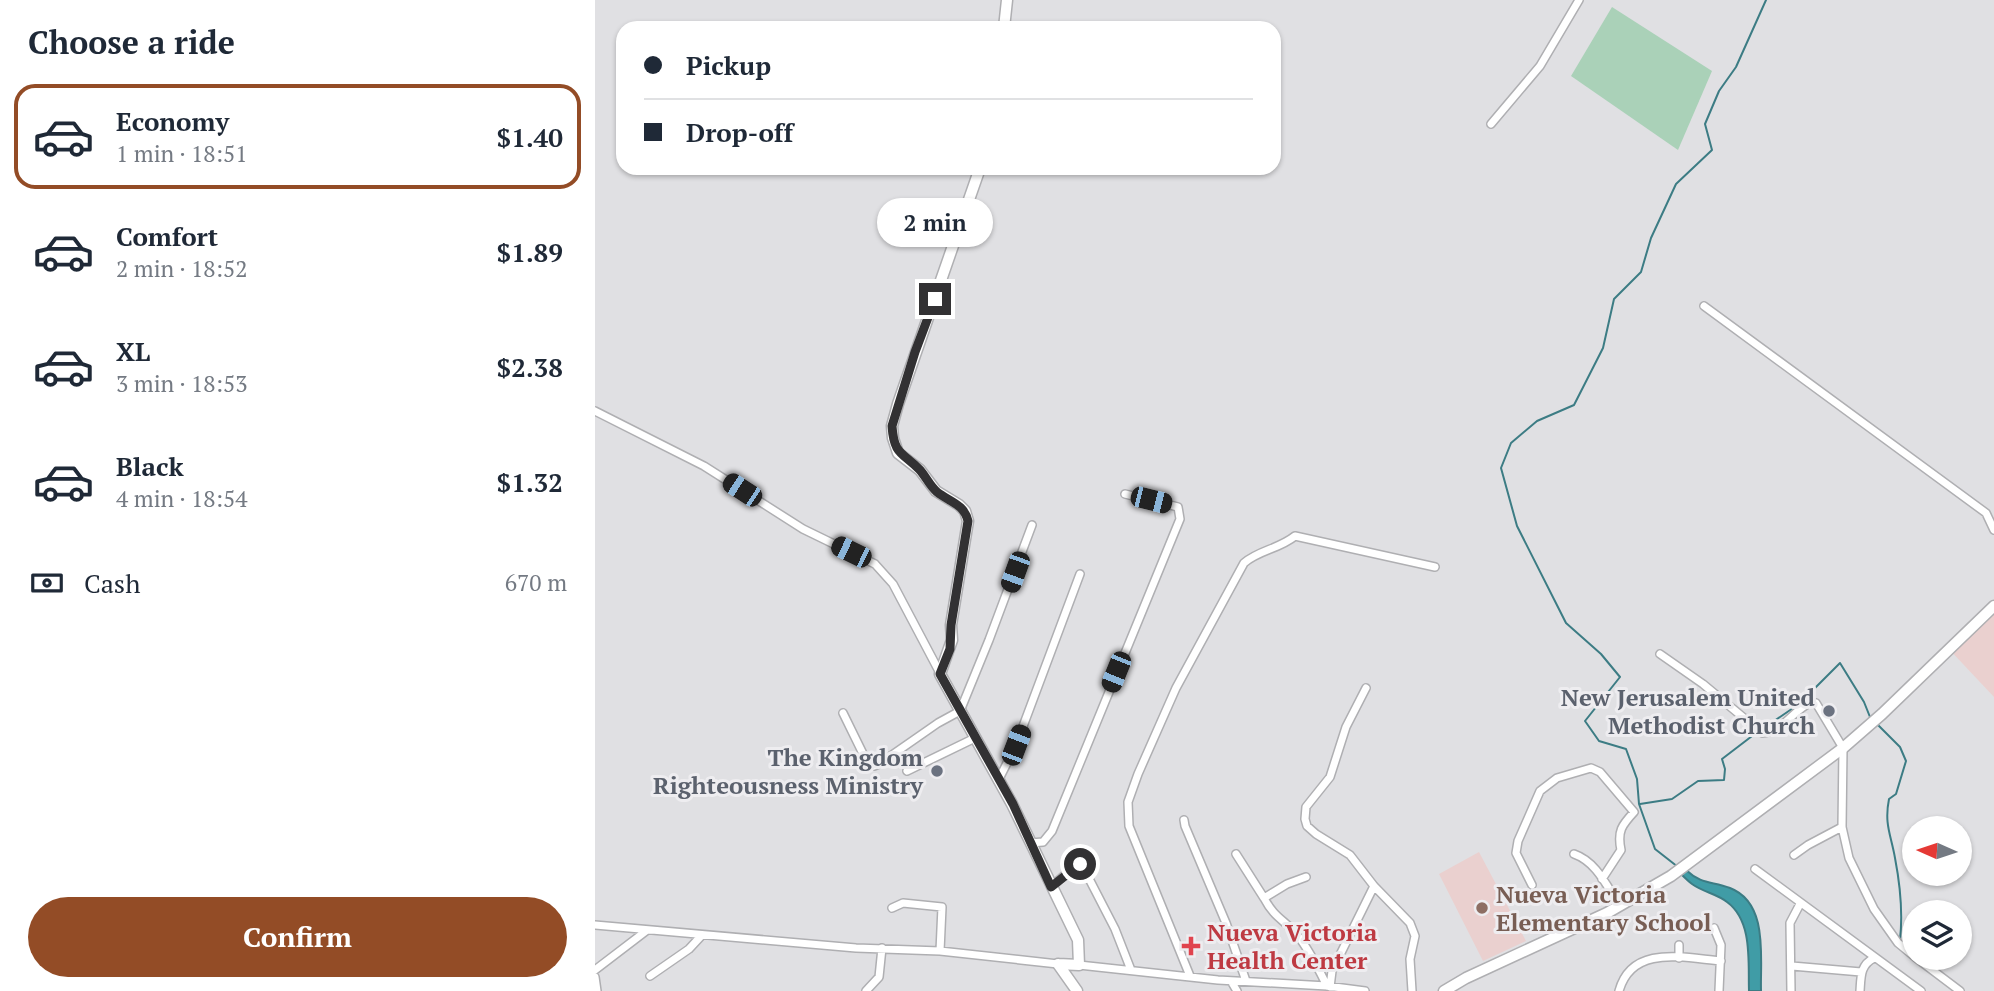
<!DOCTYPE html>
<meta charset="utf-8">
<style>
body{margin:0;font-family:"PT Serif",serif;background:#f2f2f3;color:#1f2937;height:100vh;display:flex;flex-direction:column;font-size:26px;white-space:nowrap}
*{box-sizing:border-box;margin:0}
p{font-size:23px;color:#747a83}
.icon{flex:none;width:38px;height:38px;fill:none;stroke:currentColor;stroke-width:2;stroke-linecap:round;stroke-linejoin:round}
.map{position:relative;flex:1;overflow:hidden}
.panel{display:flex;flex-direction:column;background:#fff;width:595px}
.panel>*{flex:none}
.guide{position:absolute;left:21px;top:21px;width:665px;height:154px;border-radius:21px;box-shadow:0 2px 5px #0004;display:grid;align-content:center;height:154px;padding:0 28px;background:#fff}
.needle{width:46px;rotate:273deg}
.fabs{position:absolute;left:1307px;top:816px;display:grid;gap:14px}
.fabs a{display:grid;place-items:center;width:70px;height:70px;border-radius:50%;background:#fff;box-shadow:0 2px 5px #0004;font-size:35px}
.end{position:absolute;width:32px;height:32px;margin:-16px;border:9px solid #323133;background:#fff;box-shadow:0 0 0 4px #fff}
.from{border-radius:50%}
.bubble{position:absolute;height:49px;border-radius:24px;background:#fff;box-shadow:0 2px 5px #0004;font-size:23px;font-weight:700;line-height:49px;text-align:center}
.car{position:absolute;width:21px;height:42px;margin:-21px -10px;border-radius:9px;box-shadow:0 0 5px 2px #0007;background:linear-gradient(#222 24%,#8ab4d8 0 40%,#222 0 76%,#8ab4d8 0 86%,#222 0)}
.guide b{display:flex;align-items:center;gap:24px;height:66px;font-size:26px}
.guide b+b{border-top:2px solid #e0e1e3}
.guide i{width:18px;height:18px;background:#1f2937}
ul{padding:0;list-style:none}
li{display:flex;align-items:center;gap:21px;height:105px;margin:0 14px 10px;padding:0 14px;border:4px solid transparent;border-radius:21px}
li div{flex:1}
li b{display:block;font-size:26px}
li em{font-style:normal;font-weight:700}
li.on{border-color:#934c26}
li>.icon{width:63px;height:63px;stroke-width:1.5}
h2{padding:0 28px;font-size:32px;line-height:84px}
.pay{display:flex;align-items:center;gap:18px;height:77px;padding:0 28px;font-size:26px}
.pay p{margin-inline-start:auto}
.cta{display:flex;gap:14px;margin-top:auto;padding:14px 28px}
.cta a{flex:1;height:80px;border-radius:42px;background:#934c26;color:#fff;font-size:28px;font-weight:700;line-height:80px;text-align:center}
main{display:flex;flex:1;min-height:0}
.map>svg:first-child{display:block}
.education{fill:#ead0cf}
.green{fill:#aad1b8}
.water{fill:#409ca6;stroke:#3c7c84;stroke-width:2}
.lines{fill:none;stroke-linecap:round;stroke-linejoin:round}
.stream{stroke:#3c7c84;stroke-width:2}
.street-casing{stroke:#afafb2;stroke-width:10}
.secondary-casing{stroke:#afafb2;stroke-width:13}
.street{stroke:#fff;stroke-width:7}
.secondary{stroke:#fff;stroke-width:10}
.route{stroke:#323133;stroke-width:9}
.worship-dot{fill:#6b7280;stroke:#eeedf0;stroke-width:2.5}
.education-dot{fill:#8d6e63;stroke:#eeedf0;stroke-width:2.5}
.health-dot{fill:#e0444e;stroke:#eeedf0;stroke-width:2.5}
.labels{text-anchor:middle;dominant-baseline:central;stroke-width:6;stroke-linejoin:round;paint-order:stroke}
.worship-label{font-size:24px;font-weight:bold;fill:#5b616d;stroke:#eeedf0;text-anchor:end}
.education-label{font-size:24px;font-weight:bold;fill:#785e54;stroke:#eeedf0;text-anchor:start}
.health-label{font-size:24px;font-weight:bold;fill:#be3a42;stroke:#eeedf0;text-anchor:start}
</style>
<main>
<section class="panel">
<h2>Choose a ride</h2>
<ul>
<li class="on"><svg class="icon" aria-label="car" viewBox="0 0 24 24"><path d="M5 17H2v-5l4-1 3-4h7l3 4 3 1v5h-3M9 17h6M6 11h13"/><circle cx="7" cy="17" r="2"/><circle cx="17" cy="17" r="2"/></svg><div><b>Economy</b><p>1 min · 18:51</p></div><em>$1.40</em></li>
<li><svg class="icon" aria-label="car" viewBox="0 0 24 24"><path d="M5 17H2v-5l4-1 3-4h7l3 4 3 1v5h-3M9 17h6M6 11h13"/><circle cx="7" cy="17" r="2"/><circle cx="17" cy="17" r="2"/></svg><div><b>Comfort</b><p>2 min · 18:52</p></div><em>$1.89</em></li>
<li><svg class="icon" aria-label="car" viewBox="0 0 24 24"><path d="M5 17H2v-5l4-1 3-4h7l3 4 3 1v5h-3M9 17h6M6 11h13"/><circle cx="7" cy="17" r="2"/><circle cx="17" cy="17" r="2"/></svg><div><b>XL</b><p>3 min · 18:53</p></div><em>$2.38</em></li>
<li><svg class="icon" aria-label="car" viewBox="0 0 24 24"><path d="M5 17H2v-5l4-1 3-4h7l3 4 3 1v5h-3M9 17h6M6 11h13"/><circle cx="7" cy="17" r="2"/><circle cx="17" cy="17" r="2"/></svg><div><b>Black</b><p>4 min · 18:54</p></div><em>$1.32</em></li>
</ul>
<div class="pay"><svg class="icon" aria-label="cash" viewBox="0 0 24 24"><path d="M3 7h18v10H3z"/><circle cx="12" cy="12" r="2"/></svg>Cash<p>670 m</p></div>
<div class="cta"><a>Confirm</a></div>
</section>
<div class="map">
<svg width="1399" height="991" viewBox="0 0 1399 991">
<rect width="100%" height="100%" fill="#e0e0e3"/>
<path class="education" d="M1399,605V697L1352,647Z
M884,852L931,941L888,961L844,874Z"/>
<path class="green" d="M1017,7L1117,71L1083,150L976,76Z"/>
<path class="water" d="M1091,870C1107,885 1117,881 1135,888C1174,903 1165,958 1166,991H1154C1153,962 1158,921 1132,902C1122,894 1108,892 1097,884C1093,881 1089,877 1085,873Z"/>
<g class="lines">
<path class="stream" d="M1281,723L1305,747L1311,761L1301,794L1294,799C1289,824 1296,835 1300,858C1305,884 1308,913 1305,940
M1166,730L1204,704L1245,663L1269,702L1275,717
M1045,804L1077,799L1103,781L1129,780L1130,769L1127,759L1161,733
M1083,867L1060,849L1044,804L1042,779L1031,749L1004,741L990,721L1025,677L1006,654L971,623L922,526L906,468L916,443L942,421L979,405L1008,348L1019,299L1046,272L1056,238L1081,184L1117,150L1110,124L1124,91L1141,67L1171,0"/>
<g class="street-casing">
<path id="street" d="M896,124L945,66L984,0
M1109,306L1391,513L1399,530
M0,411L109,466L208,529L280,564L298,584L345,673
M1065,654L1108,684L1167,733C1188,733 1198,709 1217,702L1221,703L1248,748L1247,827L1254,858L1279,909L1303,943L1320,957
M771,688L751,727L735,777L711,807L710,819L712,826L721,834L755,855L779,886L815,923L820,936L815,959L817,991
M248,713L273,764L279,766L284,764L343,723L365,711L394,640L437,525
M312,771L380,738
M403,781L421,745L485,574
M589,820L590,826L631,923L651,981
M435,843L448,842L457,831L585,519L583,507L530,494
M641,854L669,898L692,884L711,877
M979,854C1002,862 1012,887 1025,906
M1199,855L1213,845L1247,827
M1160,869L1326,991
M937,885L921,853L923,841L945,791L962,778L996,768L1005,772L1039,812C1027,825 1022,831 1026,850L1007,879
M456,887L482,864L488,867L520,929L536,970
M669,898C680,919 689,919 703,936C715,951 723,968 732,986
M297,908L308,903L347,907L345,951
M0,925L261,948L345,951L463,964
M1119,928L1126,945L1124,991
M1320,957L1365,991
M1084,958V945
M484,965L623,980L732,986L770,991
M1197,966L1266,972
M0,970L51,931
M55,976L94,949L107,935
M595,976L534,826L533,802L543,774L581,688L649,563C664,550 684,549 700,536L840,567
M0,977L2,991
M636,981L642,991
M735,987L737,971L779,886
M271,991L284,977L287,948
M1024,991C1037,944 1089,958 1126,961
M1196,991L1195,923L1205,904
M1265,991C1266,977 1265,965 1279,958"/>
</g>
<g class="secondary-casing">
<path id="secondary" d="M409,28L412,0
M385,168L303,404L297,426L298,438L303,453L325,470L341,491L364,505L370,511L373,521L356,625L357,640L345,674L417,804L483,940L484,965L463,964
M463,964L482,991
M849,991L871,978L1012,913L1076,876L1248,748L1287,714L1399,606"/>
</g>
<use href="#street" class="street"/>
<use href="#secondary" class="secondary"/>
</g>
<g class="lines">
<path class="route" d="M340,299L320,352L297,426C299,455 307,452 325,470C331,477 335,486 342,492C355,502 369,504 373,521L356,625L355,649L345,674L418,804L456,887L485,864"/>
</g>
<g class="worship-dot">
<circle cx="1234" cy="711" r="7"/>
<circle cx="342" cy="771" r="7"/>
</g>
<circle class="education-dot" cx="887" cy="908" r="7"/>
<path class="health-dot" d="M592.5 935.5h7v7h7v7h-7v7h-7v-7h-7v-7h7z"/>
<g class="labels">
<g class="worship-label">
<text x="1220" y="697">New Jerusalem United<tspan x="1220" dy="28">Methodist Church</tspan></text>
<text x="328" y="757">The Kingdom<tspan x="328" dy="28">Righteousness Ministry</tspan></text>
</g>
<g class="education-label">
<text x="901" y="894">Nueva Victoria<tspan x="901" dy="28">Elementary School</tspan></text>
</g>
<g class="health-label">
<text x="612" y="932">Nueva Victoria<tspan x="612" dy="28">Health Center</tspan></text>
</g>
</g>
</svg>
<div class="fabs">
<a><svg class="needle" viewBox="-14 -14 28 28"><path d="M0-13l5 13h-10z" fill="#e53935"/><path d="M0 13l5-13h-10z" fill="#747a83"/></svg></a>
<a><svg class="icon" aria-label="layers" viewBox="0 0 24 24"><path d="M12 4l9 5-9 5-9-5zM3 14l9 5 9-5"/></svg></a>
</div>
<i class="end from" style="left:485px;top:864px"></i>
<i class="end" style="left:340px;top:299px"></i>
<div class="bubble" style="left:282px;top:198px;width:116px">2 min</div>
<i class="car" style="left:147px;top:490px;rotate:303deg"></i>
<i class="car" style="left:556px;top:500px;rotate:104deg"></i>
<i class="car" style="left:256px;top:552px;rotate:296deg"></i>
<i class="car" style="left:420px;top:572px;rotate:200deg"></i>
<i class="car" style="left:521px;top:672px;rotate:202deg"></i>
<i class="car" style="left:421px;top:745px;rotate:21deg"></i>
<div class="guide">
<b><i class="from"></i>Pickup</b>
<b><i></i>Drop-off</b>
</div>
</div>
</main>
